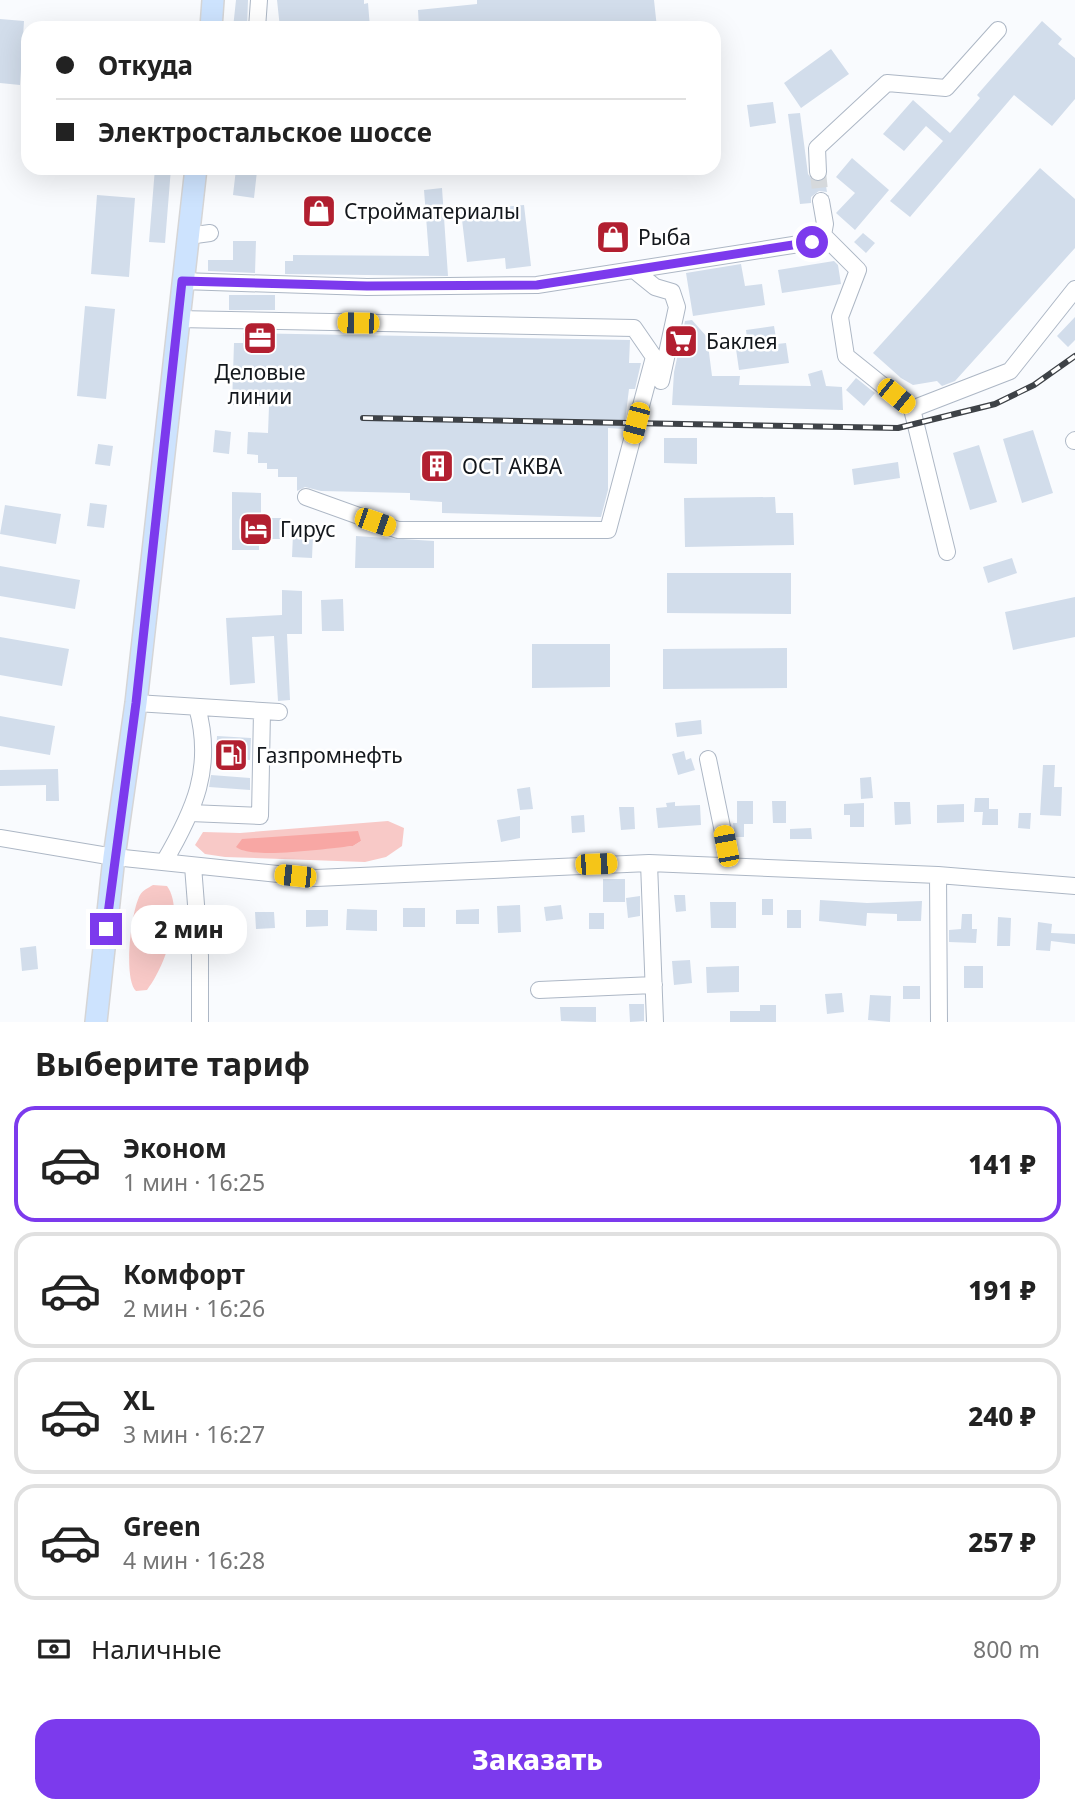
<!DOCTYPE html>
<html lang="ru">
<meta charset="utf-8">
<style>
body{margin:0;font-family:"Noto Sans",sans-serif;background:#f2f2f2;color:#222;height:100vh;display:flex;flex-direction:column;font-size:26px;white-space:nowrap}
*{box-sizing:border-box;margin:0}
p{font-size:23px;color:#767676}
.icon{flex:none;width:38px;height:38px;fill:none;stroke:currentColor;stroke-width:2;stroke-linecap:round;stroke-linejoin:round}
.map{position:relative;height:1022px;overflow:hidden}
.side{display:flex;flex-direction:column;background:#fff;flex:1}
.side>*{flex:none}
.guide{position:absolute;left:21px;top:21px;width:700px;height:154px;border-radius:21px;box-shadow:0 7px 28px #0002;display:grid;align-content:center;height:154px;padding:0 35px;background:#fff}
.end{position:absolute;width:32px;height:32px;margin:-16px;border:9px solid #7c3aed;background:#fff;box-shadow:0 0 0 4px #fff}
.from{border-radius:50%}
.bubble{position:absolute;height:49px;border-radius:21px;background:#fff;box-shadow:0 7px 28px #0002;font-size:23px;font-weight:800;line-height:49px;text-align:center}
.car{position:absolute;width:21px;height:42px;margin:-21px -10px;border-radius:9px;box-shadow:0 0 5px 2px #0007;background:linear-gradient(#f5c518 24%,#345 0 40%,#f5c518 0 76%,#345 0 86%,#f5c518 0)}
.guide b{display:flex;align-items:center;gap:24px;height:66px;font-size:26px}
.guide b+b{border-top:2px solid #e0e0e0}
.guide i{width:18px;height:18px;background:#222}
ul{padding:0;list-style:none}
li{display:flex;align-items:center;gap:21px;height:116px;margin:0 14px 10px;padding:0 21px;border:4px solid #e0e0e0;border-radius:21px}
li div{flex:1}
li b{display:block;font-size:26px}
li em{font-style:normal;font-weight:800}
li.selected{border-color:#7c3aed}
li>.icon{width:63px;height:63px;stroke-width:1.5}
h2{padding:0 35px;font-size:32px;line-height:84px}
.pay{display:flex;align-items:center;gap:18px;height:77px;padding:0 35px;font-size:26px}
.pay p{margin-inline-start:auto}
.button{display:flex;gap:14px;margin-top:auto;padding:14px 35px}
.button a{flex:1;height:80px;border-radius:21px;background:#7c3aed;color:#fff;font-size:28px;font-weight:800;line-height:80px;text-align:center}
.map>svg:first-child{display:block}
.green{fill:#f8c9c7;fill-rule:evenodd}
.water{fill:#f8a7a4}
.building{fill:#d2ddeb}
.lines{fill:none;stroke-linecap:round;stroke-linejoin:round}
.minor-tunnel{stroke:#d6d9dc;stroke-width:16;stroke-dasharray:16 8;stroke-linecap:butt}
.minor-casing{stroke:#adb7c5;stroke-width:18}
.major-casing{stroke:#d5d5d6;stroke-width:24}
.minor{stroke:#fff;stroke-width:16}
.major{stroke:#cde3fe;stroke-width:21}
.rail-casing{stroke:#3e4247;stroke-width:6}
.rail{stroke:#fff;stroke-width:3.5;stroke-dasharray:10;stroke-linecap:butt}
.route{stroke:#7c3aed;stroke-width:9}
.labels{text-anchor:middle;dominant-baseline:central;stroke-width:5;stroke-linejoin:round;paint-order:stroke}
.poi-label{font-size:21px;fill:#13171c;stroke:#fff;text-anchor:start}
</style>
<div class="map">
<svg width="1075" height="1022" viewBox="0 0 1075 1022">
<rect width="100%" height="100%" fill="#f9fbfe"/>
<path class="green" d="M388,821L404,828L402,846L386,857L365,862L225,857L205,854L195,845L203,832L240,833ZM242,839L361,841L353,846L267,852Z
M153,885L167,886C185,911 165,967 147,990L136,991C123,979 131,911 140,895C143,890 148,888 153,885Z"/>
<path class="water" d="M358,831L361,841L353,846C329,848 252,860 236,847L242,839Z"/>
<path class="building" d="M236,0H248L247,28H233Z
M277,0H364V4L368,3L370,28H280Z
M477,0H654L657,28H419L418,10L477,4Z
M0,19L24,21L20,85L0,83Z
M1042,21L1062,39L1058,44L1075,58V99L1052,126L1014,95L910,217L890,201L943,141L926,126L904,151L883,134L913,100L950,133L980,98L977,95Z
M831,49L849,74L801,108L784,83Z
M773,102L776,123L750,127L747,105Z
M800,113L808,174L814,182L825,180L827,192L819,191L811,197V203L800,204L788,114Z
M852,158L889,190L855,230L836,213L855,193L836,177Z
M155,168H171L165,243L149,242Z
M1040,168L1075,199V248L955,381L942,386L937,381L913,385L901,378L873,353Z
M236,169L257,171L254,198L233,195Z
M442,188L448,276L285,274V261H293V255L429,256L424,190Z
M97,195L135,198L129,277L91,274Z
M524,205L531,266L506,269L505,258L467,262L461,211Z
M863,233L875,243L866,253L854,242Z
M233,241H256L255,273L208,271V260H233Z
M834,261L838,265L841,284L782,293L778,270Z
M741,264L745,286L762,284L765,305L693,316L686,273Z
M229,295H275V310H229Z
M85,306L115,309L106,399L77,396Z
M1075,317V340L1068,347L1057,336Z
M692,320L707,337L712,376H740L739,385L811,386L808,374L822,370L826,386L842,387L843,410L672,405L674,372L685,321Z
M774,326L777,344L786,343L789,363L739,370L736,349L748,347L746,330Z
M243,333L630,340L629,363H641L635,389H629L624,429L608,428V490L601,517L442,513V502L410,500V493L321,491L305,487L297,491V477H278V469H267V463H258V455L247,454L248,432L268,433L269,406L232,405L234,343H243Z
M856,378L875,393L864,406L846,390Z
M215,430L231,432L229,454L213,452Z
M1033,430L1053,493L1022,503L1003,439Z
M664,438H697V464L664,463Z
M98,444L113,446L110,466L95,464Z
M979,445L997,502L970,510L953,453Z
M898,462L900,478L854,485L852,469Z
M232,492L261,493V518H281L280,539H259V550H232Z
M775,497L776,513H793L794,545L685,547L684,498Z
M90,503L107,505L104,528L87,526Z
M5,505L61,514L56,544L0,534Z
M293,534L313,535L312,558L292,557Z
M356,536L434,541V568H355Z
M1012,558L1017,573L988,583L983,567Z
M0,566L80,580L75,609L0,596Z
M667,573H791V614L667,613Z
M282,590L302,591V634H287L290,700L278,701L274,636L252,637L255,683L230,685L226,618L282,615Z
M1075,597V637L1013,650L1005,612Z
M343,599L344,631H322L321,600Z
M0,637L69,649L62,686L0,675Z
M532,644H610V687L532,688Z
M787,648V688L663,689V649Z
M0,716L55,726L50,755L0,746Z
M701,720L702,734L677,737L675,723Z
M217,736L251,738L250,760L216,758Z
M684,751L686,760L691,758L695,770L678,775L672,754Z
M1043,765H1055L1054,787H1062L1061,816L1040,815Z
M58,769L59,801H46V785L0,786V770Z
M211,775L250,778V790L209,787Z
M871,777L873,798L861,799L860,778Z
M530,787L533,809L520,810L517,789Z
M975,798H989V809H998V825H982L983,812H974Z
M737,801H753V824H744V837H735L733,823H737Z
M772,801H786V823H773Z
M675,802V806L700,805L701,825L658,828L656,808L667,807L666,803Z
M894,802H910L911,824L895,825Z
M864,803V827H850V815H844V804Z
M964,804V822L937,823V805Z
M619,807H634L635,829L621,830Z
M1019,813H1031L1030,829L1018,828Z
M584,815L585,832L572,833L571,816Z
M520,816V838L501,842L497,820Z
M811,828L812,839H790V829Z
M603,879H625V902H603Z
M674,895H685L686,911L676,912Z
M640,896V916L628,918L626,898Z
M762,899H773V915H762Z
M820,900L867,903L922,901L921,921H897V914L867,913L866,926L819,921Z
M710,902H736V928H711Z
M520,905L521,932L498,933L497,906Z
M561,905L563,919L546,921L544,907Z
M403,908H425V927H403Z
M347,909L377,910V931L346,930Z
M479,909V924H456V910Z
M306,910H328V926L306,927Z
M787,910H801V928H787Z
M255,912H274L275,928L256,929Z
M589,913H604V929H589Z
M962,914H972V929H977L976,943L949,942V930L961,929Z
M998,917L1011,918L1010,946H997Z
M1038,922L1052,924L1051,933L1075,934V944L1051,941L1050,951L1036,950Z
M36,946L38,969L22,971L20,948Z
M690,960L692,983L674,985L672,961Z
M739,966V992L707,993L706,967Z
M964,966H983V988H964Z
M903,986H920V999H903Z
M842,993L844,1012L827,1014L825,994Z
M870,995L891,996L890,1022L868,1020Z
M629,1004H644V1021L630,1022Z
M760,1005H776V1022H730V1011H760Z
M560,1007H596V1022L561,1021Z"/>
<g class="lines">
<path class="minor-tunnel" d="M818,172L821,201"/>
<g class="minor-casing">
<path id="minor" d="M257,28L259,0
M818,172L817,148L887,83L946,88L998,30
M823,235L858,270L840,317L846,356L912,409L1010,371L1075,289
M188,236L210,233
M634,270L655,287L672,292L677,307L661,381
M182,281L367,287L537,285L812,242L823,235L825,224L821,201
M177,319L634,328L654,357L608,530H398L306,497
M912,409L947,552
M1074,441L1075,440
M136,703L279,712
M708,759L730,866
M190,813L260,816L262,711
M0,838L114,857L316,878L649,863L938,875L1075,886
M164,862C194,811 214,768 197,707
M649,863L655,1022
M193,866L200,956V1022
M938,875L939,1022
M539,990L654,985"/>
</g>
<g class="major-casing">
<path id="major" d="M211,28L213,0
M96,1022L114,857L136,703L196,168"/>
</g>
<use href="#minor" class="minor"/>
<use href="#major" class="major"/>
<g class="rail-casing">
<path id="rail" d="M363,418L898,428L995,404L1034,385L1075,356"/>
</g>
<use href="#rail" class="rail"/>
</g>
<g class="lines">
<path class="route" d="M106,929L136,703L182,281L367,286L537,285L812,242"/>
</g>
<defs>
<g id="shop-square" transform="scale(1.75)"><rect x="-9" y="-9" width="18" height="18" rx="4" fill="#b21f30" stroke="#fff"/><path d="M-5-2.5h2.3a2.7 3.5 0 0 1 5.4 0H5L5.5 6h-11ZM-1.5-2.5h3a1.5 2.3 0 0 0-3 0Z" fill="#fff"/></g>
<g id="office-square" transform="scale(1.75)"><rect x="-9" y="-9" width="18" height="18" rx="4" fill="#b21f30" stroke="#fff"/><path d="M-6-3h4V-5.5h4V-3h4V5H-6ZM-1-4.5V-3h2v-1.5ZM-6 0V1H6V0Z" fill="#fff"/></g>
<g id="supermarket-square" transform="scale(1.75)"><rect x="-9" y="-9" width="18" height="18" rx="4" fill="#b21f30" stroke="#fff"/><path d="M-6-5.5h2.5l.6 2H6L4.5 2H-2.5L-4.4-4H-6ZM-1.5 3.2a1.3 1.3 0 1 0 .1 0ZM3 3.2a1.3 1.3 0 1 0 .1 0Z" fill="#fff"/></g>
<g id="building-square" transform="scale(1.75)"><rect x="-9" y="-9" width="18" height="18" rx="4" fill="#b21f30" stroke="#fff"/><path d="M-4-6H4V6H1V3H-1V6H-4ZM-2.5-4.3h1.7v1.8h-1.7ZM.8-4.3h1.7v1.8H.8ZM-2.5-1h1.7V.8h-1.7ZM.8-1h1.7V.8H.8Z" fill="#fff"/></g>
<g id="hotel-square" transform="scale(1.75)"><rect x="-9" y="-9" width="18" height="18" rx="4" fill="#b21f30" stroke="#fff"/><path d="M-6-4.5h1.5V1H6V5H4.5V3h-9V5H-6ZM-4 0a1.8 1.8 0 1 1 3.6 0ZM.5 0V-2.5h3Q6-2.5 6 0Z" fill="#fff"/></g>
<g id="fuel-square" transform="scale(1.75)"><rect x="-9" y="-9" width="18" height="18" rx="4" fill="#b21f30" stroke="#fff"/><path d="M-5.5-6h7V0h2V4h1.3V-2.5L3-4.5l.8-.8L6-3V5H2.5V1h-1V6h-7ZM-4.2-4.7v3.2H.2V-4.7Z" fill="#fff"/></g>
</defs>
<g fill-rule="evenodd">
<use href="#shop-square" x="319" y="211"/>
<use href="#shop-square" x="613" y="237"/>
<use href="#office-square" x="260" y="338"/>
<use href="#supermarket-square" x="681" y="341"/>
<use href="#building-square" x="437" y="466"/>
<use href="#hotel-square" x="256" y="529"/>
<use href="#fuel-square" x="231" y="755"/>
</g>
<g class="labels">
<g class="poi-label">
<text x="344" y="211">Стройматериалы</text>
<text x="638" y="237">Рыба</text>
<text x="706" y="341">Баклея</text>
<text x="260" y="372" text-anchor="middle">Деловые<tspan x="260" dy="24">линии</tspan></text>
<text x="462" y="466">ОСТ АКВА</text>
<text x="280" y="529">Гирус</text>
<text x="256" y="755">Газпромнефть</text>
</g>
</g>
</svg>
<i class="end from" style="left:812px;top:242px"></i>
<i class="end" style="left:106px;top:929px"></i>
<div class="bubble" style="left:131px;top:905px;width:116px">2 мин</div>
<i class="car" style="left:358px;top:323px;rotate:271deg"></i>
<i class="car" style="left:896px;top:396px;rotate:129deg"></i>
<i class="car" style="left:636px;top:423px;rotate:195deg"></i>
<i class="car" style="left:375px;top:522px;rotate:109deg"></i>
<i class="car" style="left:726px;top:846px;rotate:349deg"></i>
<i class="car" style="left:596px;top:864px;rotate:88deg"></i>
<i class="car" style="left:295px;top:876px;rotate:276deg"></i>
<div class="guide">
<b><i class="from"></i>Откуда</b>
<b><i></i>Электростальское шоссе</b>
</div>
</div>
<section class="side">
<h2>Выберите тариф</h2>
<ul>
<li class="selected"><svg class="icon" aria-label="car" viewBox="0 0 24 24"><path d="M5 17H2v-5l4-1 3-4h7l3 4 3 1v5h-3M9 17h6M6 11h13"/><circle cx="7" cy="17" r="2"/><circle cx="17" cy="17" r="2"/></svg><div><b>Эконом</b><p>1 мин · 16:25</p></div><em>141 ₽</em></li>
<li><svg class="icon" aria-label="car" viewBox="0 0 24 24"><path d="M5 17H2v-5l4-1 3-4h7l3 4 3 1v5h-3M9 17h6M6 11h13"/><circle cx="7" cy="17" r="2"/><circle cx="17" cy="17" r="2"/></svg><div><b>Комфорт</b><p>2 мин · 16:26</p></div><em>191 ₽</em></li>
<li><svg class="icon" aria-label="car" viewBox="0 0 24 24"><path d="M5 17H2v-5l4-1 3-4h7l3 4 3 1v5h-3M9 17h6M6 11h13"/><circle cx="7" cy="17" r="2"/><circle cx="17" cy="17" r="2"/></svg><div><b>XL</b><p>3 мин · 16:27</p></div><em>240 ₽</em></li>
<li><svg class="icon" aria-label="car" viewBox="0 0 24 24"><path d="M5 17H2v-5l4-1 3-4h7l3 4 3 1v5h-3M9 17h6M6 11h13"/><circle cx="7" cy="17" r="2"/><circle cx="17" cy="17" r="2"/></svg><div><b>Green</b><p>4 мин · 16:28</p></div><em>257 ₽</em></li>
</ul>
<div class="pay"><svg class="icon" aria-label="cash" viewBox="0 0 24 24"><path d="M3 7h18v10H3z"/><circle cx="12" cy="12" r="2"/></svg>Наличные<p>800 m</p></div>
<div class="button"><a>Заказать</a></div>
</section>
